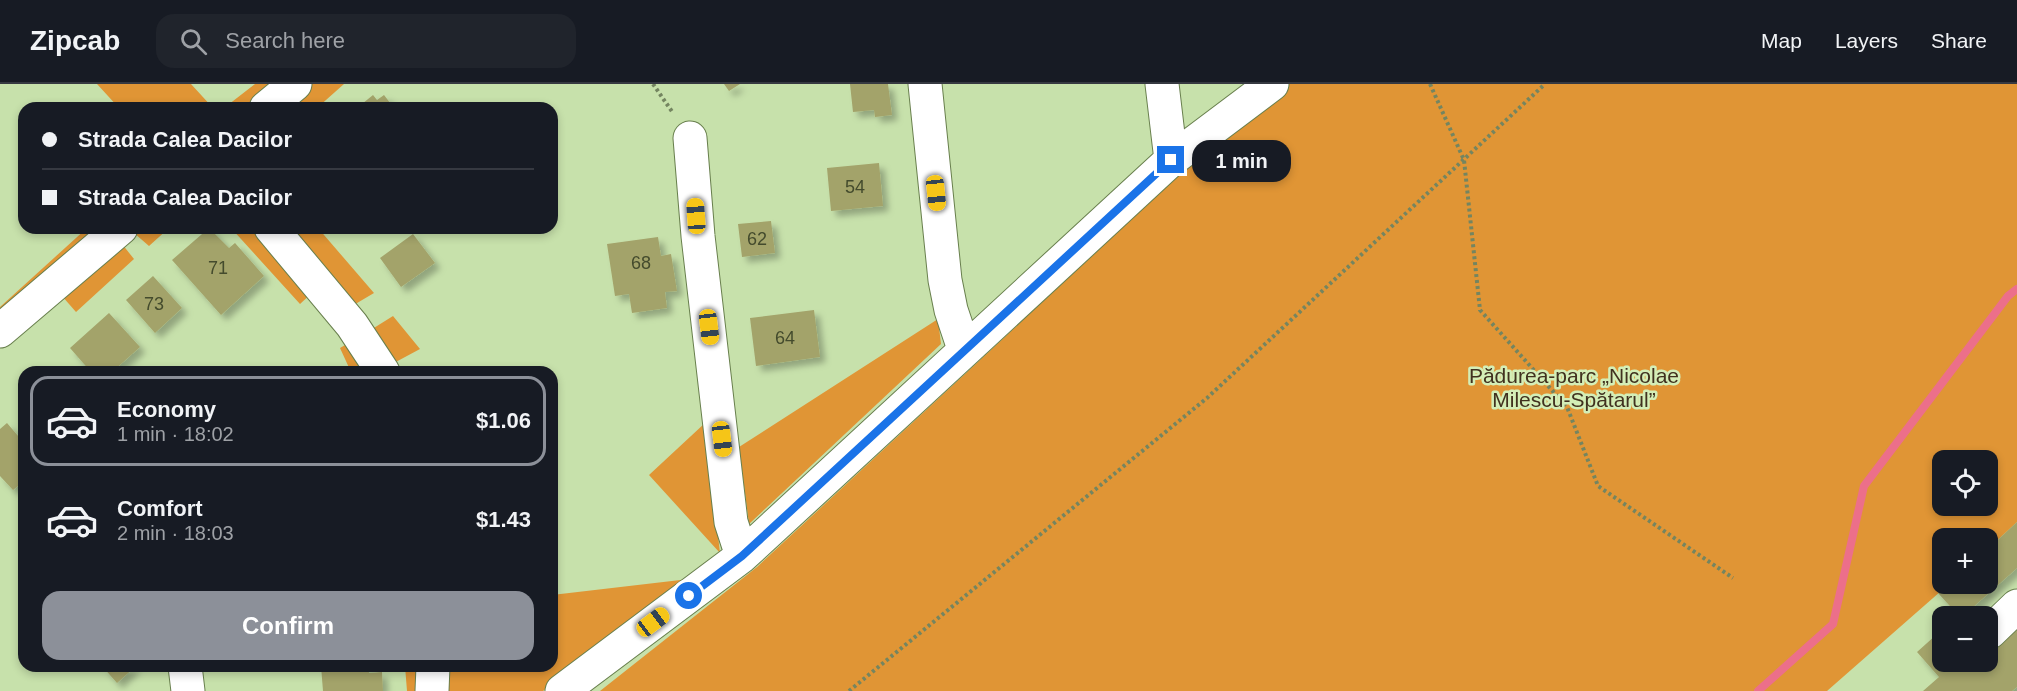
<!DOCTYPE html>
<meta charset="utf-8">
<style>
body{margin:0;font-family:Helvetica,sans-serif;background:#20242c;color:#f1f3f6;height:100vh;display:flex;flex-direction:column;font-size:22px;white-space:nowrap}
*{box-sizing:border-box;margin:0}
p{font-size:20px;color:#9ea1a6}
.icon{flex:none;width:33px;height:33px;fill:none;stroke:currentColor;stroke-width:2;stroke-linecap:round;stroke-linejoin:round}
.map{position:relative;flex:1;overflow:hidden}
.sheet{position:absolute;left:18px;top:282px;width:540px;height:306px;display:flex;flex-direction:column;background:#171b24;border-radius:18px;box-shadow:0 3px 9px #0003}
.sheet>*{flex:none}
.banner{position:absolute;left:18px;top:18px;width:540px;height:132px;border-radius:18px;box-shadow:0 3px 9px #0003;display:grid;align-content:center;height:132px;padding:0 24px;background:#171b24}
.fabs{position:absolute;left:1932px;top:366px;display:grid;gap:12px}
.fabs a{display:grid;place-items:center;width:66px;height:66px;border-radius:12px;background:#171b24;box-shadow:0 3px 9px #0003;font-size:30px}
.end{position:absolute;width:27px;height:27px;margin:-14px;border:8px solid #1a73e8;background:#fff;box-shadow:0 0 0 3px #fff}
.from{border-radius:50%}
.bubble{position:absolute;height:42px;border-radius:18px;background:#171b24;box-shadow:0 3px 9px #0003;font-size:20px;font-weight:700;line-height:42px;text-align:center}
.car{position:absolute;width:18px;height:36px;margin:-18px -9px;border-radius:8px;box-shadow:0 0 4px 2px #0007;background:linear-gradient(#f5c518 24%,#345 0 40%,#f5c518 0 76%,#345 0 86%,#f5c518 0)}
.banner b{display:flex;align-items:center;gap:21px;height:57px;font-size:22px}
.banner b+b{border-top:2px solid #363941}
.banner i{width:15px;height:15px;background:#f1f3f6}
ul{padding:10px 0 0;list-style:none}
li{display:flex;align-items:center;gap:18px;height:90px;margin:0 12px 9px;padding:0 12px;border:3px solid transparent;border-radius:18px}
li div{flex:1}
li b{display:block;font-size:22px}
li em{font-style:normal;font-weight:700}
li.active{border-color:#8c9099}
li>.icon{width:54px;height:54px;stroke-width:1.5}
.action{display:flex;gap:12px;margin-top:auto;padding:12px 24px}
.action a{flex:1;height:69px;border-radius:18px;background:#8c9099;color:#fff;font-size:24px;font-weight:700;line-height:69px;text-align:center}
header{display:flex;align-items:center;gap:36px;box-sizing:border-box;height:84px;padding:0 30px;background:#171b24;border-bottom:2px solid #363941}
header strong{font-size:28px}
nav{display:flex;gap:33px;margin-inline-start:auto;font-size:21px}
.search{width:420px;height:54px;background:#20242c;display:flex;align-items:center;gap:15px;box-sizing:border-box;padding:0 21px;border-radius:18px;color:#9ea1a6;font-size:22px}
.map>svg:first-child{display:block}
.green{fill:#e09535;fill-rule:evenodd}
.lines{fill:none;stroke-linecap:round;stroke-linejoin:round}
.stream{stroke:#ec6f8a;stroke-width:8}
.building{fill:#a3a36a;filter:url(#shadow)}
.minor-casing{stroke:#687f4d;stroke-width:35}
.path{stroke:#748560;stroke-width:4;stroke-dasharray:3 3;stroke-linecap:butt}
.minor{stroke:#fff;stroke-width:33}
.route{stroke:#1a73e8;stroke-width:8}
.labels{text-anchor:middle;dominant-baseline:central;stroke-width:5;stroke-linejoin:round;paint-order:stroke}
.number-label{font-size:18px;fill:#444b2d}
.park-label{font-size:21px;fill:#41311f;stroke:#d4eeb7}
</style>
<header>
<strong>Zipcab</strong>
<div class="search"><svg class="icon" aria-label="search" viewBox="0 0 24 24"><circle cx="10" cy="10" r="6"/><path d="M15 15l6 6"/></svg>Search here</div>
<nav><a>Map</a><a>Layers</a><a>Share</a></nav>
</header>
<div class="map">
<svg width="2017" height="607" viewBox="0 0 2017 607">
<defs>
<filter id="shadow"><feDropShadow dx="5.5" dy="5.5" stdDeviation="3" flood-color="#0004"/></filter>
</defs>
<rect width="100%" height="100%" fill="#c7e1ab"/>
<path class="green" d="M97,0H191L213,24H119Z
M255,0H273L243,24H224Z
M311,0H344L317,24H283Z
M1286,0H2017V438L1988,465V454H1942V500H1949L1827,607H600L757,483L1247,28ZM1942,376H1988V422H1942Z
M87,144H101L0,228V223Z
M140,144H169L149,162L134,149Z
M231,144H260L314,207L300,220Z
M291,144H318L374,209L352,222Z
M122,160L134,175L76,228L62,212Z
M393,232L420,265L392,280L369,247Z
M938,235L941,260L749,440L739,363Z
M352,257L371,288H351L340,264Z
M705,339L720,469L649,391Z
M689,495L543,607H443V582H552V511Z
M405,582H421L420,607H407Z"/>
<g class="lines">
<path class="stream" d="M1758,607L1833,540L1864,402L2008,212L2017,205"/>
</g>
<path class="building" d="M724,0H740L729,7Z
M850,0H888L892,31L875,33L874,26L853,28Z
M373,11L377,16L384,11L394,24H357Z
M879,79L883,122L831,127L827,84Z
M771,137L775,169L742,173L738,140Z
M209,144L229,164L235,159L264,192L221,231L172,176Z
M413,150L435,179L401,203L380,174Z
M658,153L661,172L671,170L677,207L665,208L667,224L632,229L629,210L615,212L607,160Z
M153,192L182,224L155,249L126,216Z
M814,226L820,273L756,282L750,234Z
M109,229L140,263L112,288H91L70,264Z
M7,339L24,359V397L13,406L0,392V345Z
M2017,438V484L1963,532H1959L1938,509L1949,500H1988V465Z
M2017,525V603L2012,607H1923L1939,593L1917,568L1936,551L1942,558V578H1988V552Z
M102,582H136L117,599Z
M321,582H368L369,589L382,588L383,607H323Z"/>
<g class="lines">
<g class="minor-casing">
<path id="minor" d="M925,0L945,196L951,226L964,265
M1162,0L1171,76
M266,24L295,0
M690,54L698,152L731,438L742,472
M271,144L352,241L383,288
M0,247L121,144
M1990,548L2017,522
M185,582L188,607
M432,607L433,582
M562,607L742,472L1171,76L1272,0"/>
</g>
<path class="path" d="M653,0L673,29
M1430,0L1464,76L1480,226L1567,323L1598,402L1733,494
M849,607L1207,314L1545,0"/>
<use href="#minor" class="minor"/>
</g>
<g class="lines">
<path class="route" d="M689,512L742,472L1171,76"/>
</g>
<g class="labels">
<g class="number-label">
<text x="855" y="103">54</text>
<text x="757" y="155">62</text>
<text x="641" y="179">68</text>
<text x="218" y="184">71</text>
<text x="154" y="220">73</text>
<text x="785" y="254">64</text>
</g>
<g class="park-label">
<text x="1574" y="291">Pădurea-parc „Nicolae<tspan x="1574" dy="24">Milescu-Spătarul”</tspan></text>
</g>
</g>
</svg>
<div class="fabs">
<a><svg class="icon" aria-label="locate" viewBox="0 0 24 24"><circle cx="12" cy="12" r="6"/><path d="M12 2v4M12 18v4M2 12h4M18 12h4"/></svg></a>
<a>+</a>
<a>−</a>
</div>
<i class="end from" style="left:689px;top:512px"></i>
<i class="end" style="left:1171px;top:76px"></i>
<div class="bubble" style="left:1192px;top:56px;width:99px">1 min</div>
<i class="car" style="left:936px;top:109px;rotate:174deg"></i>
<i class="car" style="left:696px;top:132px;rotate:356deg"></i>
<i class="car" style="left:709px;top:243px;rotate:173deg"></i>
<i class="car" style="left:722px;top:355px;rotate:173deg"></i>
<i class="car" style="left:653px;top:538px;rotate:53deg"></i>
<div class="banner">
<b><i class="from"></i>Strada Calea Dacilor</b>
<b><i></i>Strada Calea Dacilor</b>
</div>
<section class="sheet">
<ul>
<li class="active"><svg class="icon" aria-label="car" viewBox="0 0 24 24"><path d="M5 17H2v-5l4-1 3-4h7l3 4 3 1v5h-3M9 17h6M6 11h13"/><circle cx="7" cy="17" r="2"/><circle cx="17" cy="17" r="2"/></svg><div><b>Economy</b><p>1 min · 18:02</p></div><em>$1.06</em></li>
<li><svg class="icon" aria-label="car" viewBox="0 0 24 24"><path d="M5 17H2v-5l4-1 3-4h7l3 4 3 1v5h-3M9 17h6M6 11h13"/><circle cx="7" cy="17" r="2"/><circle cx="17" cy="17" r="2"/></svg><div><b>Comfort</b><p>2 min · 18:03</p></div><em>$1.43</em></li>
</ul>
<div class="action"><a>Confirm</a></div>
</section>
</div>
